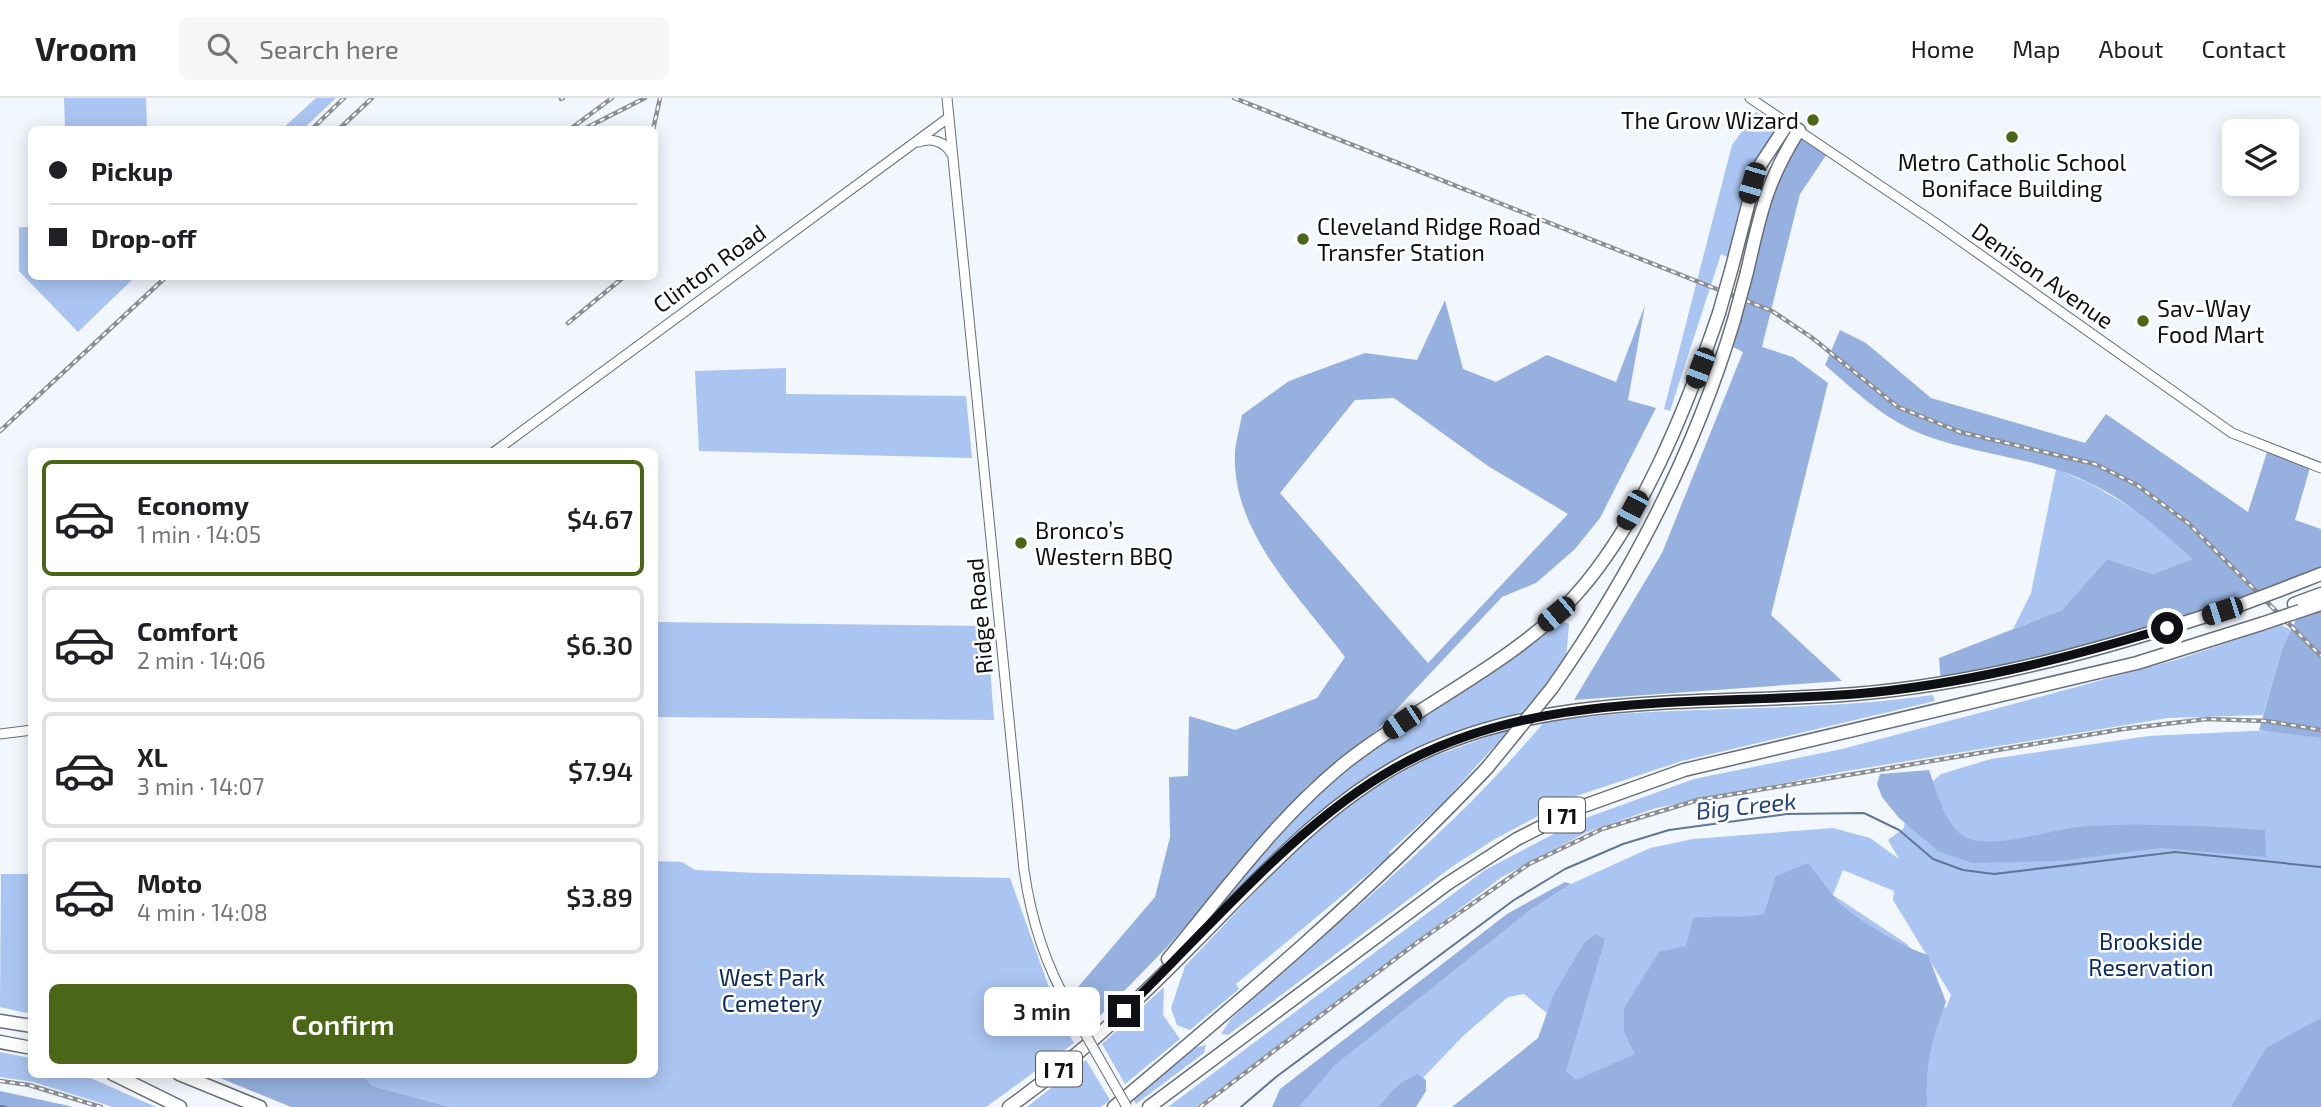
<!DOCTYPE html>
<meta charset="utf-8">
<style>
body{margin:0;font-family:"Exo 2",sans-serif;background:#f6f6f6;color:#202124;height:100vh;display:flex;flex-direction:column;font-size:26px;white-space:nowrap}
*{box-sizing:border-box;margin:0}
p{font-size:23px;color:#757577}
.icon{flex:none;width:38px;height:38px;fill:none;stroke:currentColor;stroke-width:2;stroke-linecap:round;stroke-linejoin:round}
.map{position:relative;flex:1;overflow:hidden}
.sheet{position:absolute;left:28px;top:350px;width:630px;height:630px;display:flex;flex-direction:column;background:#fff;border-radius:10px;box-shadow:0 4px 18px #0003}
.sheet>*{flex:none}
.banner{position:absolute;left:28px;top:28px;width:630px;height:154px;border-radius:10px;box-shadow:0 4px 18px #0003;display:grid;align-content:center;height:154px;padding:0 21px;background:#fff}
.fabs{position:absolute;left:2222px;top:21px;display:grid;gap:14px}
.fabs a{display:grid;place-items:center;width:77px;height:77px;border-radius:10px;background:#fff;box-shadow:0 4px 18px #0003;font-size:35px}
.end{position:absolute;width:32px;height:32px;margin:-16px;border:9px solid #0e1013;background:#fff;box-shadow:0 0 0 4px #fff}
.from{border-radius:50%}
.bubble{position:absolute;height:49px;border-radius:10px;background:#fff;box-shadow:0 4px 18px #0003;font-size:23px;font-weight:600;line-height:49px;text-align:center}
.car{position:absolute;width:21px;height:42px;margin:-21px -10px;border-radius:9px;box-shadow:0 0 5px 2px #0007;background:linear-gradient(#222 24%,#8ab4d8 0 40%,#222 0 76%,#8ab4d8 0 86%,#222 0)}
.banner b{display:flex;align-items:center;gap:24px;height:66px;font-size:26px}
.banner b+b{border-top:2px solid #e0e0e0}
.banner i{width:18px;height:18px;background:#202124}
ul{padding:12px 0 0;list-style:none}
li{display:flex;align-items:center;gap:21px;height:116px;margin:0 14px 10px;padding:0 7px;border:4px solid #e0e0e0;border-radius:10px}
li div{flex:1}
li b{display:block;font-size:26px}
li em{font-style:normal;font-weight:600}
li.current{border-color:#4b6617}
li>.icon{width:63px;height:63px;stroke-width:1.5}
.button{display:flex;gap:14px;margin-top:auto;padding:14px 21px}
.button a{flex:1;height:80px;border-radius:10px;background:#4b6617;color:#fff;font-size:28px;font-weight:600;line-height:80px;text-align:center}
header{display:flex;align-items:center;gap:42px;box-sizing:border-box;height:98px;padding:0 35px;background:#fff;border-bottom:2px solid #e0e0e0}
header strong{font-size:33px}
nav{display:flex;gap:38px;margin-inline-start:auto;font-size:24px}
.search{width:490px;height:63px;background:#f6f6f6;display:flex;align-items:center;gap:18px;box-sizing:border-box;padding:0 24px;border-radius:10px;color:#757577;font-size:26px}
.map>svg:first-child{display:block}
.green{fill:#aac5f1;fill-rule:evenodd}
.forest{fill:#96b1df;fill-rule:evenodd}
.lines{fill:none;stroke-linecap:round;stroke-linejoin:round}
.stream{stroke:#617596;stroke-width:2}
.secondary-casing{stroke:#686e78;stroke-width:11}
.highway-casing{stroke:#686e78;stroke-width:15}
.secondary{stroke:#fff;stroke-width:9}
.highway{stroke:#fff;stroke-width:12}
.rail-casing{stroke:#8b8e93;stroke-width:4.5}
.rail{stroke:#fff;stroke-width:2;stroke-dasharray:5;stroke-linecap:butt}
.secondary-bridge-casing{stroke:#686e78;stroke-width:11;stroke-linecap:butt}
.highway-bridge-casing{stroke:#686e78;stroke-width:15;stroke-linecap:butt}
.secondary-bridge{stroke:#fff;stroke-width:9}
.highway-bridge{stroke:#fff;stroke-width:12}
.route{stroke:#0e1013;stroke-width:9}
.poi-dot{fill:#4b6617;stroke:#fff;stroke-width:2.5}
.labels{text-anchor:middle;dominant-baseline:central;stroke-width:5;stroke-linejoin:round;paint-order:stroke}
.shield{fill:#fff;stroke:#56585a;stroke-width:2}
.shield-label{font-size:21px;font-weight:bold;fill:#0e1013}
.poi-label{font-size:23px;fill:#0e1013;stroke:#fff;text-anchor:start}
.street-label{font-size:23px;fill:#0e1013;stroke:#fff}
.park-label{font-size:23px;fill:#0b2b61;stroke:#fff}
.water-label{font-size:24px;font-style:italic;fill:#24457d;stroke:#fff}
</style>
<header>
<strong>Vroom</strong>
<div class="search"><svg class="icon" aria-label="search" viewBox="0 0 24 24"><circle cx="10" cy="10" r="6"/><path d="M15 15l6 6"/></svg>Search here</div>
<nav><a>Home</a><a>Map</a><a>About</a><a>Contact</a></nav>
</header>
<div class="map">
<svg width="2321" height="1009" viewBox="0 0 2321 1009">
<rect width="100%" height="100%" fill="#f2f6fd"/>
<path class="green" d="M64,0H146L147,31H65Z
M316,0H336L303,31H282Z
M1756,14L1774,25V35L1748,82L1730,160L1721,156L1670,313L1664,311L1732,47Z
M19,129H31L32,178L135,179L78,234L19,173Z
M786,270V296L966,298L972,360L699,353L695,273Z
M2056,371L2091,386L2150,421L2192,461L2153,476L2107,461L2062,512L2013,531L2031,495Z
M1561,523L1569,526L1566,561L1524,613L1439,639L1400,658L1340,697L1290,740L1229,799L1227,797L1315,699L1361,658Z
M655,524L987,528L994,622L655,619Z
M2281,527L2291,532L2282,551L2263,617L2168,620L1841,674L1656,710L1587,734L1502,779L1196,1009H1168L1485,772L1580,722L1694,681L1842,651L2006,608L2179,561Z
M1933,597L1935,603L1682,663L1576,698L1495,741L1453,768L1228,937L1221,936L1231,921C1337,823 1451,736 1544,624C1673,605 1804,616 1933,597Z
M1510,631L1443,705L1389,754L1391,757L1236,886L1239,891L1190,932L1177,927L1171,910L1185,868L1294,753L1331,721L1364,696L1423,662Z
M2274,632L2321,640V1009H1515L1561,927L1524,896L1508,899L1463,938L1395,1009H1289L1315,983L1532,811L1571,786L1650,750L1693,741L1833,730L1870,740L1899,761L1888,742L1904,730L1907,707L1941,676L1991,661L2149,638ZM1843,772L1894,793L1893,802L1951,897L1946,910L1939,906L1943,898L1907,846L1833,797Z
M655,763L682,764L695,772L758,775L1010,780L1061,923L1074,945L986,1009H450L373,988L362,977L654,976Z
M1,776H31V916L0,909Z
M1164,889L1163,917L1180,941L1125,986L1102,946Z
M1206,947L1204,955L1136,1006L1133,1001L1197,949Z
M0,954L31,960L32,976L84,977L156,1009H113L33,984L0,979Z
M1086,962L1110,1002L1101,1009H1027Z"/>
<path class="forest" d="M1799,32L1829,53L1800,96L1762,249L1793,259L1828,285L1771,517L1842,583L1574,602L1662,455L1743,254L1727,246L1766,94Z
M1445,202L1463,271L1496,284L1547,257L1616,284L1645,207L1628,302L1656,310L1600,420L1575,451L1536,485L1502,499L1378,631L1307,688L1169,847L1091,927L1073,895L1155,799L1170,739L1169,679L1188,678L1189,618L1235,632L1317,600L1345,559C1301,500 1231,435 1235,354C1236,342 1240,329 1242,317L1289,283L1365,255L1417,262ZM1394,300L1488,368L1568,416L1428,565L1280,395L1355,302Z
M1840,232L1866,245L1931,300L2085,345L2106,316L2248,414L2268,351L2311,366L2295,422L2321,431V474L2167,530L1941,585L1939,560L2062,512L2107,461L2153,476L2192,461C2152,423 2108,387 2054,371C2007,356 1955,352 1910,331C1877,315 1852,290 1825,267Z
M2321,506V640L2259,632L2282,551L2300,513Z
M1929,672C1937,693 1946,736 1973,742C2006,749 2054,730 2089,728C2147,725 2207,728 2265,732L2266,759L2161,750L2059,763L1972,765L1938,753L1899,720L1882,699L1877,686L1880,676Z
M1808,765C1818,777 1826,789 1835,800C1849,818 1906,851 1928,857L1946,904C1931,943 1925,967 1927,1009H1452L1538,940L1553,898L1584,845L1595,836L1605,841L1566,973L1576,982L1635,956L1624,934V910L1659,854L1686,848L1693,820C1717,817 1740,821 1764,816L1776,778Z
M1565,784L1571,786L1532,811L1334,968L1299,1009H1272L1280,991L1507,816Z
M2321,920V1009H2231L2266,950Z
M1418,976L1426,982V993L1416,1009H1379C1390,995 1401,982 1418,976Z
M213,977H362L373,988L450,1009H291Z
M0,993L74,1009H0Z"/>
<g class="lines">
<path class="stream" d="M0,1008L6,1009
M1241,1009L1276,979L1514,802L1565,771L1623,746L1669,732L1787,716L1864,715L1899,732L1933,761L1963,772L1994,776L2175,754L2321,769"/>
<g class="secondary-casing">
<path id="secondary" d="M947,0L1024,772C1031,822 1045,867 1071,911
M1750,0L1934,124L2232,335L2321,370
M919,44C931,39 945,44 951,55
M494,354L948,20
M0,636L32,632"/>
</g>
<g class="highway-casing">
<path id="highway" d="M1732,169L1757,72L1788,25
M1747,174C1760,117 1766,84 1799,32
M2280,492L2321,476
M2294,506L2321,496
M2300,513L2321,506
M1552,590C1632,476 1694,356 1734,222
M1168,861C1224,794 1277,720 1345,665C1415,609 1513,565 1572,501C1640,428 1687,309 1719,215
M0,923L32,928
M0,944L32,950
M113,976L180,1009
M179,976L260,1009
M1009,1009C1081,958 1144,896 1206,833C1270,768 1334,698 1418,657C1554,592 1710,608 1855,596C1988,585 2114,548 2240,507
M1114,1009C1243,901 1372,792 1487,670
M1149,1009L1447,786L1517,741L1578,710L1684,672L2137,565L2261,526"/>
</g>
<use href="#secondary" class="secondary"/>
<use href="#highway" class="highway"/>
<g class="rail-casing">
<path id="rail" d="M1234,0L1772,213L1811,239L1898,309L1960,334L2095,366L2137,387L2188,425L2321,558
M561,1L563,0
M311,32L344,0
M338,32L372,0
M569,32L612,0
M582,32L645,0
M653,32L660,0
M568,225L625,178
M0,333L167,178
M0,983L29,987L101,1009
M1200,1009L1415,846L1529,766L1602,731L1698,702L2123,631L2207,621L2267,623L2321,632"/>
</g>
<use href="#rail" class="rail"/>
<g class="secondary-bridge-casing">
<path id="secondary-bridge" d="M1071,911L1127,1009"/>
</g>
<g class="highway-bridge-casing">
<path id="highway-bridge" d="M1719,215L1732,169
M1734,222L1747,174
M2240,507L2280,492
M2261,526L2300,513
M1487,670L1552,590"/>
</g>
<use href="#secondary-bridge" class="secondary-bridge"/>
<use href="#highway-bridge" class="highway-bridge"/>
</g>
<g class="lines">
<path class="route" d="M1124,913C1207,833 1295,726 1395,670C1535,591 1701,608 1855,596C1962,587 2064,561 2167,530"/>
</g>
<g class="poi-dot">
<circle cx="1813" cy="22" r="7"/>
<circle cx="2012" cy="39" r="7"/>
<circle cx="1303" cy="141" r="7"/>
<circle cx="2143" cy="223" r="7"/>
<circle cx="1021" cy="445" r="7"/>
</g>
<g class="labels">
<g class="shield">
<rect x="1539" y="699.5" width="46" height="35" rx="5"/>
<rect x="1036" y="953.5" width="46" height="35" rx="5"/>
</g>
<g class="shield-label">
<text x="1562" y="717">I 71</text>
<text x="1059" y="971">I 71</text>
</g>
<g class="poi-label">
<text x="1799" y="22" text-anchor="end">The Grow Wizard</text>
<text x="2012" y="64" text-anchor="middle">Metro Catholic School<tspan x="2012" dy="26">Boniface Building</tspan></text>
<text x="1317" y="128">Cleveland Ridge Road<tspan x="1317" dy="26">Transfer Station</tspan></text>
<text x="2157" y="210">Sav-Way<tspan x="2157" dy="26">Food Mart</tspan></text>
<text x="1035" y="432">Bronco’s<tspan x="1035" dy="26">Western BBQ</tspan></text>
</g>
<g class="street-label">
<text transform="translate(709 170) rotate(-36)">Clinton Road</text>
<text transform="translate(2043 177) rotate(35)">Denison Avenue</text>
<text transform="translate(979 518) rotate(-95)">Ridge Road</text>
</g>
<g class="park-label">
<text x="2151" y="843">Brookside<tspan x="2151" dy="26">Reservation</tspan></text>
<text x="772" y="879">West Park<tspan x="772" dy="26">Cemetery</tspan></text>
</g>
<g class="water-label">
<text transform="translate(1746 707) rotate(-6)">Big Creek</text>
</g>
</g>
</svg>
<div class="fabs">
<a><svg class="icon" aria-label="layers" viewBox="0 0 24 24"><path d="M12 4l9 5-9 5-9-5zM3 14l9 5 9-5"/></svg></a>
</div>
<i class="end from" style="left:2167px;top:530px"></i>
<i class="end" style="left:1124px;top:913px"></i>
<div class="bubble" style="left:984px;top:889px;width:116px">3 min</div>
<i class="car" style="left:1752px;top:85px;rotate:196deg"></i>
<i class="car" style="left:1700px;top:270px;rotate:201deg"></i>
<i class="car" style="left:1632px;top:412px;rotate:208deg"></i>
<i class="car" style="left:2222px;top:513px;rotate:252deg"></i>
<i class="car" style="left:1556px;top:516px;rotate:230deg"></i>
<i class="car" style="left:1402px;top:624px;rotate:236deg"></i>
<div class="banner">
<b><i class="from"></i>Pickup</b>
<b><i></i>Drop-off</b>
</div>
<section class="sheet">
<ul>
<li class="current"><svg class="icon" aria-label="car" viewBox="0 0 24 24"><path d="M5 17H2v-5l4-1 3-4h7l3 4 3 1v5h-3M9 17h6M6 11h13"/><circle cx="7" cy="17" r="2"/><circle cx="17" cy="17" r="2"/></svg><div><b>Economy</b><p>1 min · 14:05</p></div><em>$4.67</em></li>
<li><svg class="icon" aria-label="car" viewBox="0 0 24 24"><path d="M5 17H2v-5l4-1 3-4h7l3 4 3 1v5h-3M9 17h6M6 11h13"/><circle cx="7" cy="17" r="2"/><circle cx="17" cy="17" r="2"/></svg><div><b>Comfort</b><p>2 min · 14:06</p></div><em>$6.30</em></li>
<li><svg class="icon" aria-label="car" viewBox="0 0 24 24"><path d="M5 17H2v-5l4-1 3-4h7l3 4 3 1v5h-3M9 17h6M6 11h13"/><circle cx="7" cy="17" r="2"/><circle cx="17" cy="17" r="2"/></svg><div><b>XL</b><p>3 min · 14:07</p></div><em>$7.94</em></li>
<li><svg class="icon" aria-label="car" viewBox="0 0 24 24"><path d="M5 17H2v-5l4-1 3-4h7l3 4 3 1v5h-3M9 17h6M6 11h13"/><circle cx="7" cy="17" r="2"/><circle cx="17" cy="17" r="2"/></svg><div><b>Moto</b><p>4 min · 14:08</p></div><em>$3.89</em></li>
</ul>
<div class="button"><a>Confirm</a></div>
</section>
</div>
